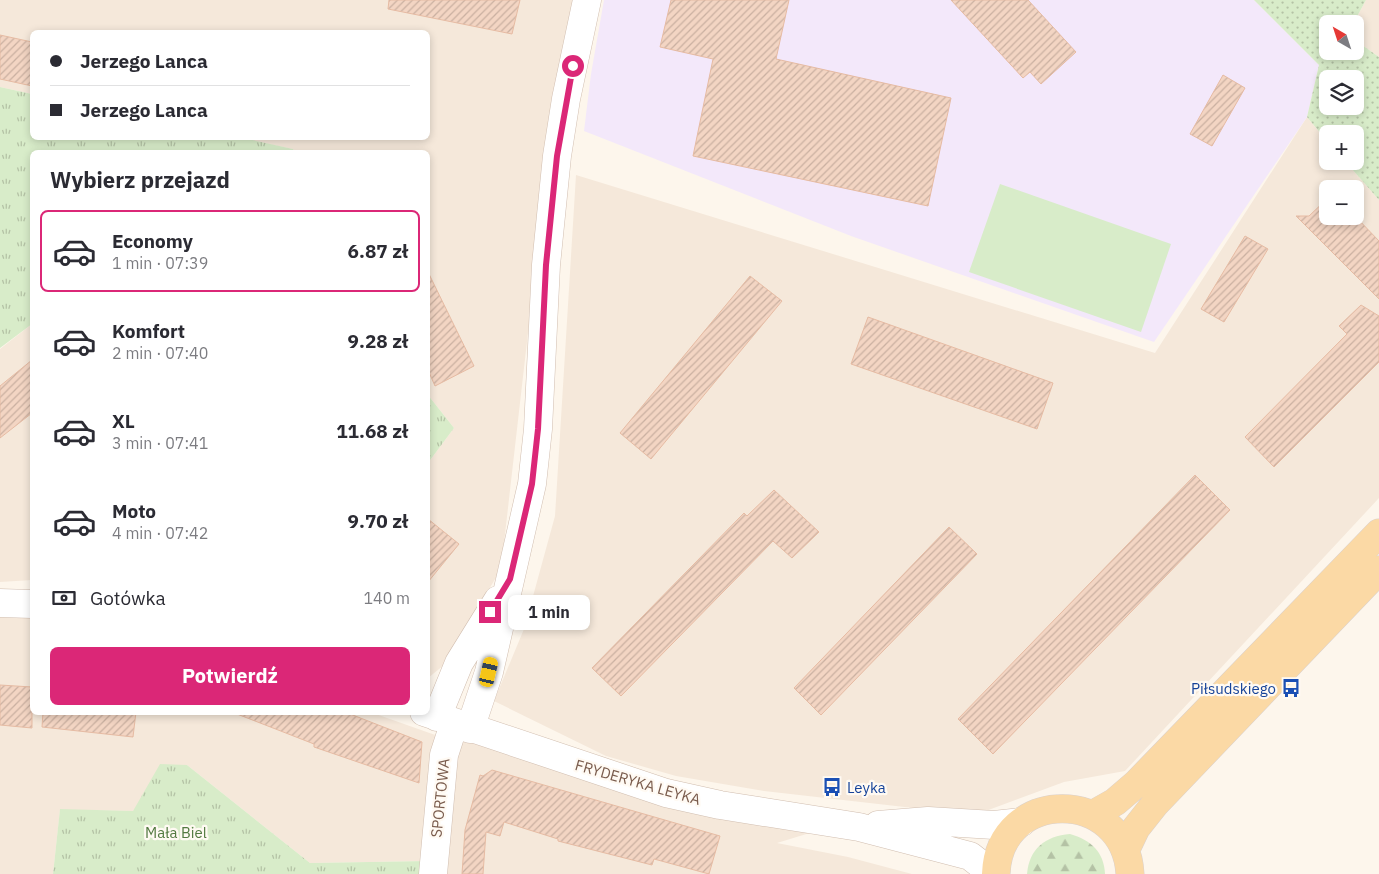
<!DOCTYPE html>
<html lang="pl">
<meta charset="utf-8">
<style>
body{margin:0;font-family:"IBM Plex Sans",sans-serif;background:#f7f7f7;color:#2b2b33;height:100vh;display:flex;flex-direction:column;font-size:19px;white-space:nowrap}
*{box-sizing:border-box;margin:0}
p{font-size:16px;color:#7c7c81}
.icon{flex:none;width:28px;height:28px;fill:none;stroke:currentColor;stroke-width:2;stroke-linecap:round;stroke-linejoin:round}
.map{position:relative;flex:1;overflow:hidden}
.panel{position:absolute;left:30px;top:150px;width:400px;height:565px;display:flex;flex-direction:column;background:#fff;border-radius:8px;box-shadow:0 2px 8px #0003}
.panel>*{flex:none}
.hud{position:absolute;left:30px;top:30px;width:400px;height:110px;border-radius:8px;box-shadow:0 2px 8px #0003;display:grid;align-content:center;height:110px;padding:0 20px;background:#fff}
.needle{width:32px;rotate:321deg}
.buttons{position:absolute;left:1319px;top:15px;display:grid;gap:10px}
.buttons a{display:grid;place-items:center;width:45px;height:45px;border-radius:8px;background:#fff;box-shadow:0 2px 8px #0003;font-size:25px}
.end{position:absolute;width:22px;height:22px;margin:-11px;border:6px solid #db2777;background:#fff;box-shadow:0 0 0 2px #fff}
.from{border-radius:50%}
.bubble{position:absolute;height:35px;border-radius:8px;background:#fff;box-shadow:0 2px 8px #0003;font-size:16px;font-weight:800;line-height:35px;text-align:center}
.car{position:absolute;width:15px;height:30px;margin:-15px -8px;border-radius:6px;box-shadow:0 0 4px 1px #0007;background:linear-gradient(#f5c518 24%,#345 0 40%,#f5c518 0 76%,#345 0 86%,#f5c518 0)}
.hud b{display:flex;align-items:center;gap:18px;height:48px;font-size:19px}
.hud b+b{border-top:1px solid #e1e1e2}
.hud i{width:12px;height:12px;background:#2b2b33}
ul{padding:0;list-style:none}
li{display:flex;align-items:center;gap:15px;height:82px;margin:0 10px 8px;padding:0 10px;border:2px solid transparent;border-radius:8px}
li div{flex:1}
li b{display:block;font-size:19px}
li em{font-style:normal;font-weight:800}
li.on{border-color:#db2777}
li>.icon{width:45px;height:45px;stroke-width:1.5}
h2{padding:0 20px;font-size:22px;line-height:60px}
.pay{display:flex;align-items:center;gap:12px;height:55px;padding:0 20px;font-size:19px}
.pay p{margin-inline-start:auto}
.action{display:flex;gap:10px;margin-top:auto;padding:10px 20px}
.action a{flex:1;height:58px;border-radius:8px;background:#db2777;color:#fff;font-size:20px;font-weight:800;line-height:58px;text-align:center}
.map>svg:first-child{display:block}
.residential{fill:#f5e8da;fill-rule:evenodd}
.education{fill:#f3e8fa}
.grass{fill:url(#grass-dots);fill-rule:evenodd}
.forest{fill:url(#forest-firs)}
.park{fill:url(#park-tufts)}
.pitch{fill:#d8ecc9}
.building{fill:url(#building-hatch);stroke:#e6bba3}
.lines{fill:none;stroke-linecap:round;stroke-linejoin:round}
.minor-casing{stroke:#d1beb0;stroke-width:29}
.major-casing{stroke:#dad1cd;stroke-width:29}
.minor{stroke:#fff;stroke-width:28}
.major{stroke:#fbd9a5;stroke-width:28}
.route{stroke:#db2777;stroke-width:6}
.labels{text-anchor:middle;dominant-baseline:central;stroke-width:4.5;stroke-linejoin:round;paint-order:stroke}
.transit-label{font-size:15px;fill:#164399;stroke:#fffaf3;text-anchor:end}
.street-label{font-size:15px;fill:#7a5c4d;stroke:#fffaf3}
.park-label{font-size:15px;fill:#537a41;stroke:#fffaf3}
</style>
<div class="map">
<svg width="1379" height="874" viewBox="0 0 1379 874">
<defs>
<pattern id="grass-dots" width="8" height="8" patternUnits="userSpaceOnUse" patternTransform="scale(1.25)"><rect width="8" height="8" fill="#d8ecc9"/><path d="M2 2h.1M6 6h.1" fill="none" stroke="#b4c2a5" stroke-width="1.8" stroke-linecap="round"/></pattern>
<pattern id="forest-firs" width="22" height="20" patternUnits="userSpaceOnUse" patternTransform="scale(1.25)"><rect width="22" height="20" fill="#d8ecc9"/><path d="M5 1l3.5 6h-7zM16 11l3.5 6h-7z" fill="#b4c2a5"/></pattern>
<pattern id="park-tufts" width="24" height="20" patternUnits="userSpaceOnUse" patternTransform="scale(1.25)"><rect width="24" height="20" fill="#d8ecc9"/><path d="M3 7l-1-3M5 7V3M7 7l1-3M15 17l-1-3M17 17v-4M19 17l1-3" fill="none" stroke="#b4c2a5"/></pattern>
<pattern id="building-hatch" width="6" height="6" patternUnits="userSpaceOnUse" patternTransform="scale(1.25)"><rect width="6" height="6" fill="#f3d5c3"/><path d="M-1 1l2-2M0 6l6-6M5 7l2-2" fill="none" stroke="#cab0a1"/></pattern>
</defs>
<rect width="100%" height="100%" fill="#fdf6ec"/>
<path class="residential" d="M0,0H573L555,97L501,569L444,665L428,678V463L454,428L428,395V152H295L293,149L238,138H428V32H32V94L0,87Z
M1366,0H1379V57L1355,40L1353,24Z
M1307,117L1327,141L1328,161H1345L1379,200V498L1125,771L1064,782L975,815L764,791L676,776L606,756L494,701L524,629L555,516L576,175L1155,353ZM1328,189H1355V216H1328Z
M32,324V580L0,582V349Z
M0,613L32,614V712L373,713L438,736L427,861L310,863L187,765L133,811L60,810L53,874H0Z
M454,724L839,824L777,843L848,857L912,874H431Z"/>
<path class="education" d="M604,0H1254L1319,65L1307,117L1154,342L851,236L584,131L591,74Z"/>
<path class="grass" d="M1254,0H1366L1353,24H1328V51H1355V40L1379,57V200L1345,161H1355V134H1328L1327,141L1307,117L1319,65ZM1328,79H1355V106H1328Z"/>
<path class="forest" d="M1070,834C1091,840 1104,852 1105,874H1027C1029,849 1045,836 1070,834Z"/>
<path class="park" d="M0,87L32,94V138H243L293,149L295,152H32V324L0,348Z
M428,395L454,428L428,463Z
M160,764L187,765L310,863L427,861L426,874H53L60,809L133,811Z"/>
<path class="pitch" d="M1000,184L1171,244L1141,332L969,272Z"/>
<path class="building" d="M389,0H520L512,34L388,9Z
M671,0H789L776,59L951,98L928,206L693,156L713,59L660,47Z
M951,0H1028L1076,52L1041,84L1030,72L1023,78Z
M0,35L32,42V86L0,79Z
M1223,75L1245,88L1212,146L1190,134Z
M1328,198V216H1355L1379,241V299L1296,216H1309Z
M1245,236L1268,249L1224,322L1201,309Z
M428,272L474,366L435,386L428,370Z
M750,276L782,301L651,459L620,433Z
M1361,305L1379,316V362L1274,467L1245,437L1347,334L1339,326Z
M868,317L1053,383L1037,429L851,364Z
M32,360V413L0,438V386Z
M1195,475L1230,510L993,754L958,719Z
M774,490L819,532L792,558L773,541L621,696L592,668L744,513L747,516Z
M428,519L459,544L428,582Z
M949,527L977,554L821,715L794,688Z
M0,685L32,687V728L0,725Z
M43,712H136L133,737L42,727Z
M237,712H345L422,742L419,783L314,747V744L237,714Z
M492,770L720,836L709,874L654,859L652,865L558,841V839L504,822L500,836L486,832L483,874H462L465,830L480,775L483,776Z"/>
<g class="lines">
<g class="minor-casing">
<path id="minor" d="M0,603L32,604
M424,712L666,793L720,805L859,827L970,856L993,874
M437,717L459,663L498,600
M470,729L489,672L532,484L538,429L546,265L557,156L566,99L587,0
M878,825L928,821L994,825L1022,822
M433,874L444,755L454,724"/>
</g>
<g class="major-casing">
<path id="major" d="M1092,815L1115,802L1136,784L1379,533
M1126,849L1136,828L1155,804L1379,570
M996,874C999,787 1125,787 1130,874"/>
</g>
<use href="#minor" class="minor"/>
<use href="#major" class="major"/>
</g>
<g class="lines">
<path class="route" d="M490,612L510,579L532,484L538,429L546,265L557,156L573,66"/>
</g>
<defs>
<g id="bus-bare" transform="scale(1.5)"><path d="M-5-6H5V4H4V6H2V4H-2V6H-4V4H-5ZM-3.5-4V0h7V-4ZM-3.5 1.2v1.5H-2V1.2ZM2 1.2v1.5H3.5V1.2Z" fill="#1a4fb4" stroke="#fffaf3" stroke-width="2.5" paint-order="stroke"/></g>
</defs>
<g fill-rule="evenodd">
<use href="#bus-bare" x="1291" y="688"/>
<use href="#bus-bare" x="832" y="787"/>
</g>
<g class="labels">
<g class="transit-label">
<text x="1276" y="688">Piłsudskiego</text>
<text x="847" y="787" text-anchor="start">Leyka</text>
</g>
<g class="street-label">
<text transform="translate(638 782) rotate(16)">FRYDERYKA LEYKA</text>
<text transform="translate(440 798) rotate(-84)">SPORTOWA</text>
</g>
<g class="park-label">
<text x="176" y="832">Mała Biel</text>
</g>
</g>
</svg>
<div class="buttons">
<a><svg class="needle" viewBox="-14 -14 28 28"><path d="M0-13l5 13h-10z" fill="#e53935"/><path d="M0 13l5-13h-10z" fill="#7c7c81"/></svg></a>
<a><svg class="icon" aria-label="layers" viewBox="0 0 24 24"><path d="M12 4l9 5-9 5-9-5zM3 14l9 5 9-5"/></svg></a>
<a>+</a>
<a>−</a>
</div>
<i class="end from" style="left:573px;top:66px"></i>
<i class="end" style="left:490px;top:612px"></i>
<div class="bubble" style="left:508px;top:595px;width:82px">1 min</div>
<i class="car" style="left:489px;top:672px;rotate:13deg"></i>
<div class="hud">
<b><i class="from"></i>Jerzego Lanca</b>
<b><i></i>Jerzego Lanca</b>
</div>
<section class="panel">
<h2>Wybierz przejazd</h2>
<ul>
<li class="on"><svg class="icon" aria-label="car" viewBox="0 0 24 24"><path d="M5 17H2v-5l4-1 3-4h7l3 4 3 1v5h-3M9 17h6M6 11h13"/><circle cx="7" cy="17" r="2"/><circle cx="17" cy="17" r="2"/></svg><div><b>Economy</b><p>1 min · 07:39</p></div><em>6.87 zł</em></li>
<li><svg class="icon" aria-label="car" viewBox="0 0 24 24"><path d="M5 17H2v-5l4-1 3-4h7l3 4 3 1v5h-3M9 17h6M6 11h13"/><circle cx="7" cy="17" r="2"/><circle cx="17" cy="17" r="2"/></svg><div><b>Komfort</b><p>2 min · 07:40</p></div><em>9.28 zł</em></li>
<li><svg class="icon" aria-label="car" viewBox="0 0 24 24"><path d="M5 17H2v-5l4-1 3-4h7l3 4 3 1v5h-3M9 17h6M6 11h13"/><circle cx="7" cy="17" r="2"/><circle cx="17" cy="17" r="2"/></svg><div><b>XL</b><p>3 min · 07:41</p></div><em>11.68 zł</em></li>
<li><svg class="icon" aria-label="car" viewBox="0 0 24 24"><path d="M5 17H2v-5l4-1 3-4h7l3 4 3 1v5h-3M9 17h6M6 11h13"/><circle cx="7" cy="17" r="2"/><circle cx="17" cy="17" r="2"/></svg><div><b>Moto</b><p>4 min · 07:42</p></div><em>9.70 zł</em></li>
</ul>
<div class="pay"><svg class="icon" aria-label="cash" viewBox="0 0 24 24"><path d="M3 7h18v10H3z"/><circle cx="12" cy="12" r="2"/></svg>Gotówka<p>140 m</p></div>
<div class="action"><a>Potwierdź</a></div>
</section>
</div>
